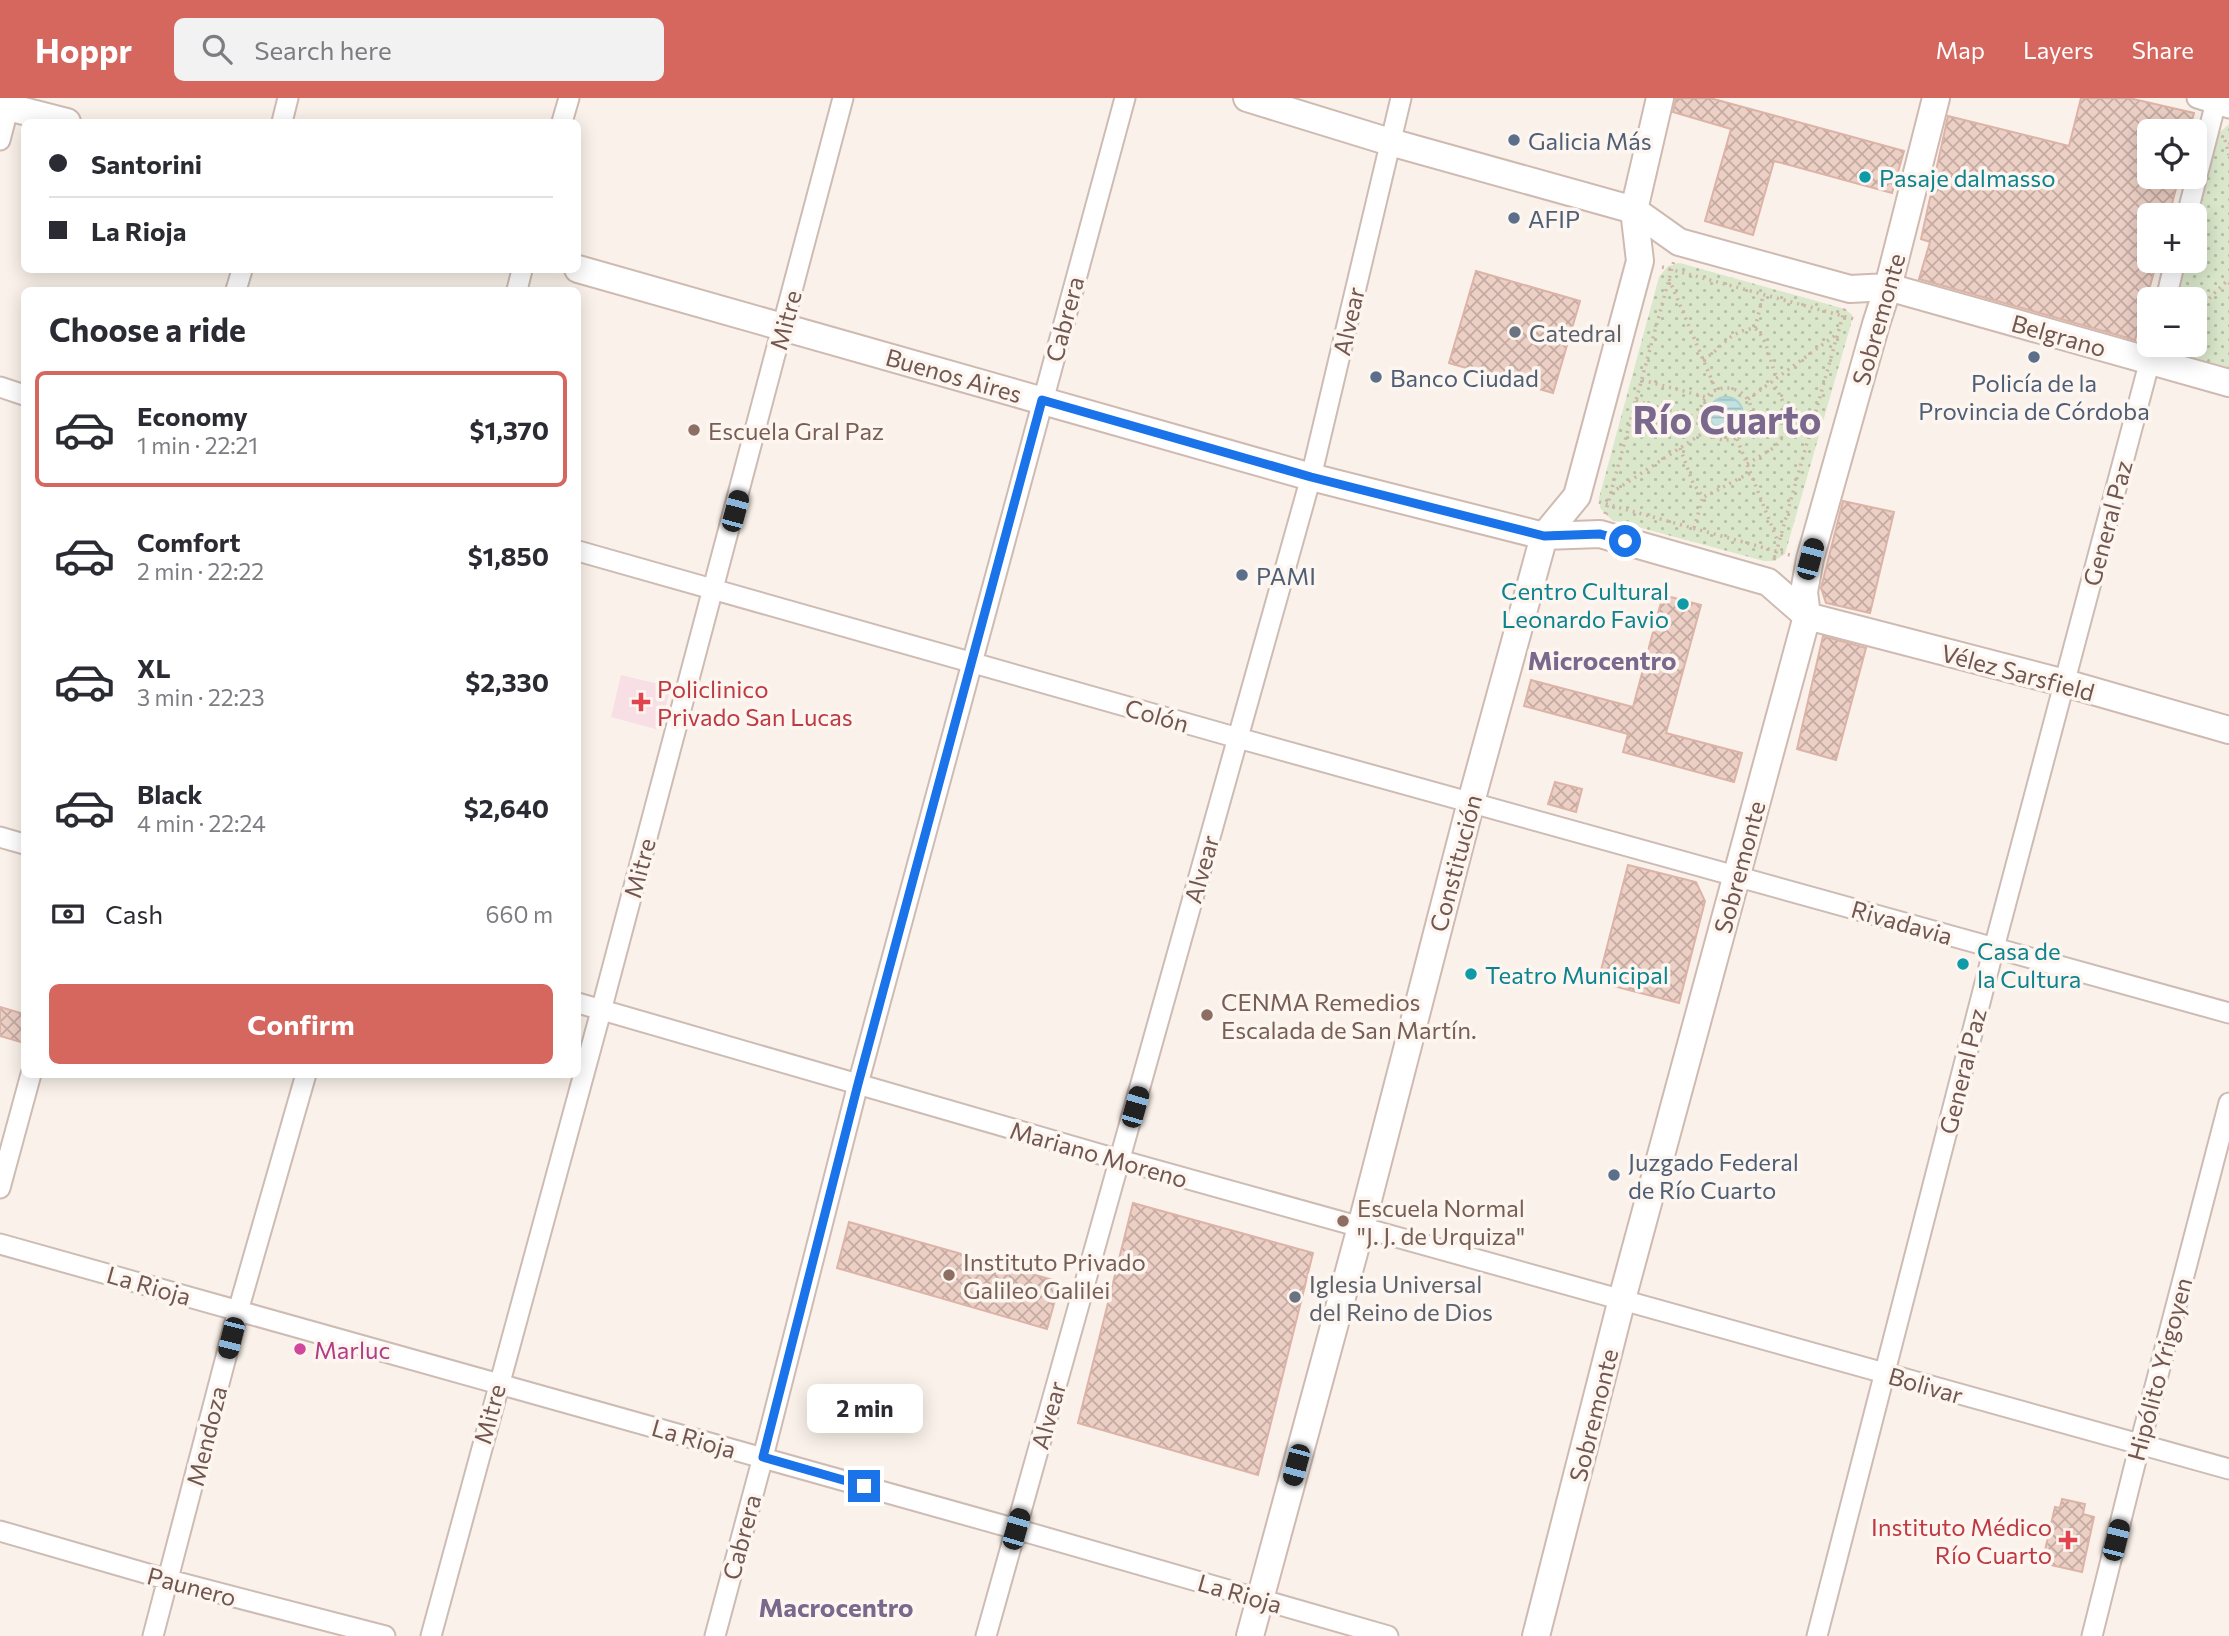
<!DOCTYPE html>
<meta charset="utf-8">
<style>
body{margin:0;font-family:Commissioner,sans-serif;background:#f2f2f3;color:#2b2b33;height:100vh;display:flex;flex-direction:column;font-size:26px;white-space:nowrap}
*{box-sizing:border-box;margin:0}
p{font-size:23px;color:#7c7c81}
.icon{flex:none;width:38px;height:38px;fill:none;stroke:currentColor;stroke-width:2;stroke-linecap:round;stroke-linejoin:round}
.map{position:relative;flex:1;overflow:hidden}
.drawer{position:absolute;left:21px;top:189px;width:560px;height:791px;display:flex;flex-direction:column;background:#fff;border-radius:10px;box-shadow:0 4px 18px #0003}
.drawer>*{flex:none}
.hud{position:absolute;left:21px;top:21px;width:560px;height:154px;border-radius:10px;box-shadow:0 4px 18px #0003;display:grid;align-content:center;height:154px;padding:0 28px;background:#fff}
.tools{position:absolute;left:2137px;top:21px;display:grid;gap:14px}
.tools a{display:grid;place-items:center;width:70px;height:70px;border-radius:10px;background:#fff;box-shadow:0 4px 18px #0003;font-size:35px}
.end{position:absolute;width:32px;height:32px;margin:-16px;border:9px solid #1a73e8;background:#fff;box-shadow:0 0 0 4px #fff}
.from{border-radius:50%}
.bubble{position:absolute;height:49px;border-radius:10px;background:#fff;box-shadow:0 4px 18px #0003;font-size:23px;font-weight:700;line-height:49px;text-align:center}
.car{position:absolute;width:21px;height:42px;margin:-21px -10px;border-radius:9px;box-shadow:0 0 5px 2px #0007;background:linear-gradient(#222 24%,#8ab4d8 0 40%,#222 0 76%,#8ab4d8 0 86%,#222 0)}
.hud b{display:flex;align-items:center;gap:24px;height:66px;font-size:26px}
.hud b+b{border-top:2px solid #e1e1e2}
.hud i{width:18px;height:18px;background:#2b2b33}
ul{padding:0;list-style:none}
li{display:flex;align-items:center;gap:21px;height:116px;margin:0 14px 10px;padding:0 14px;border:4px solid transparent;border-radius:10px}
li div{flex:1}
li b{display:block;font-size:26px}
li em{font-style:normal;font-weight:700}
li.on{border-color:#d5675f}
li>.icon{width:63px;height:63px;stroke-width:1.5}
h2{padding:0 28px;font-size:32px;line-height:84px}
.pay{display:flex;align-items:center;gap:18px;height:77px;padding:0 28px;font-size:26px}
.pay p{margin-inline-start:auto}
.action{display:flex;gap:14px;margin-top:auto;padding:14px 28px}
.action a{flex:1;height:80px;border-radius:10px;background:#d5675f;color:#fff;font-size:28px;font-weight:700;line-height:80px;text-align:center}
header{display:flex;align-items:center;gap:42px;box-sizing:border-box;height:98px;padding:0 35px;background:#d5675f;color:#fff}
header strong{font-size:33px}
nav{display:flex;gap:38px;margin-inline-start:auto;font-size:24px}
.search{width:490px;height:63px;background:#f2f2f3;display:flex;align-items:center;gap:18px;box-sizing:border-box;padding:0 24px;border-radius:10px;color:#7c7c81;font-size:26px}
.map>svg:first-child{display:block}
.medical{fill:#f7dfe5}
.park{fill:url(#park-dots)}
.water{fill:url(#water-rules);stroke:#a8d2d2;stroke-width:2}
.building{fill:url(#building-cross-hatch);stroke:#ddb3a7;stroke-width:2}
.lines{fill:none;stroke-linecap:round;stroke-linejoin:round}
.minor-casing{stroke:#cdbbb4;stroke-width:23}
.secondary-casing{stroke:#cfbab2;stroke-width:30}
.path{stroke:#d1b2a8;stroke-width:3.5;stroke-dasharray:2 5;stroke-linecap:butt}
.minor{stroke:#fff;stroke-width:19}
.secondary{stroke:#fff;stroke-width:26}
.route{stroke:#1a73e8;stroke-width:9}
.service-dot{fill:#5c6f8a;stroke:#fdf6f0;stroke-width:2.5}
.culture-dot{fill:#0f9aa8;stroke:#fdf6f0;stroke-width:2.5}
.worship-dot{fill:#6b7280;stroke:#fdf6f0;stroke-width:2.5}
.education-dot{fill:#8d6e63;stroke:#fdf6f0;stroke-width:2.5}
.health-dot{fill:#e0444e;stroke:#fdf6f0;stroke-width:2.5}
.hotel-dot{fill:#d1479c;stroke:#fdf6f0;stroke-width:2.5}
.labels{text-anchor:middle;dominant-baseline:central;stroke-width:7;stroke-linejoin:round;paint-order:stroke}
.service-label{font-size:24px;fill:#4e5e75;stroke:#fdf6f0;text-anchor:start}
.culture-label{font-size:24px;fill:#0d838f;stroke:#fdf6f0;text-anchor:start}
.street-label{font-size:24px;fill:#725750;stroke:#fdf6f0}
.worship-label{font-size:24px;fill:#5b616d;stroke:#fdf6f0;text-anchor:start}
.education-label{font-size:24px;fill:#785e54;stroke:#fdf6f0;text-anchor:start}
.health-label{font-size:24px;fill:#be3a42;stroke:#fdf6f0;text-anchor:start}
.hotel-label{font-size:24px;fill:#b23c85;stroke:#fdf6f0;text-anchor:start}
.neighbourhood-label{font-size:26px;font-weight:bold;fill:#7b688d;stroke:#fdf6f0}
.town-label{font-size:38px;font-weight:bold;fill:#7b688d;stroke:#fdf6f0}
</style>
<header>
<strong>Hoppr</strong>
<div class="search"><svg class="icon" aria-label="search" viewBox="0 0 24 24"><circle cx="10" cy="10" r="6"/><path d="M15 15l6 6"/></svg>Search here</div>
<nav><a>Map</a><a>Layers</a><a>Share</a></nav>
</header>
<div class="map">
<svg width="2229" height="1538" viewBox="0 0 2229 1538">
<defs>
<pattern id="park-dots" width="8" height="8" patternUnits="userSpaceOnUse" patternTransform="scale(1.75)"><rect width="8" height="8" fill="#dae7ca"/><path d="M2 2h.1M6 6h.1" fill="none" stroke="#b5bea6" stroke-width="1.8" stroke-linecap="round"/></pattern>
<pattern id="water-rules" width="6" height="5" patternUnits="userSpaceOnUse" patternTransform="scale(1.75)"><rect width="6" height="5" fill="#c1e2e1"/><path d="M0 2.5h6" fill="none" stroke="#a1bab9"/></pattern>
<pattern id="building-cross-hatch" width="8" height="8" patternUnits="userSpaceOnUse" patternTransform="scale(1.75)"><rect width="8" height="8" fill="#eccfc5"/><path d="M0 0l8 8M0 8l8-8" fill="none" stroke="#c4aba2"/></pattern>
</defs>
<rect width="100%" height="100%" fill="#faf2ea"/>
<path class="medical" d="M621,577L671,589L659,632L611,619Z"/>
<path class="park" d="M2229,26V273L2179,259L2168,253L2166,247H2194V201H2173L2183,163H2194L2195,119L2218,36Z
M1680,165L1845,211L1852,217L1851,226L1785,456L1774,463H1764L1612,422L1601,411L1599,400L1659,179L1668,168Z"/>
<path class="water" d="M1709 316a17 17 0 1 1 34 0a17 17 0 1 1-34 0Z"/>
<path class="building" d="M1676,0H1710L1904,53L1892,95L1774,63L1753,137L1705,123L1731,31L1673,14Z
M2081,0H2129L2194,15L2189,33H2149V79H2179L2169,117H2149V163H2157L2135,242L1919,181L1930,144L1921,141L1948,18L2069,48Z
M1476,173L1580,203L1553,295L1449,265Z
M1843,403L1894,414L1870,515L1826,505L1821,490Z
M1663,497L1701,507L1666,635L1742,655L1734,684L1623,654L1628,636L1524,608L1531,582L1633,609Z
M1823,538L1866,550L1836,662L1797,651Z
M1555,684L1582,691L1576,714L1548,706Z
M1628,767L1696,784L1705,803L1679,905L1598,884Z
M0,909L24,916V945L0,938Z
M1133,1105L1313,1155L1258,1377L1078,1325Z
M849,1124L1060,1184L1047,1231L837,1170Z
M2062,1401L2085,1406L2083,1416L2094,1419L2082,1474L2042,1465L2055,1409L2060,1410Z"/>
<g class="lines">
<g class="minor-casing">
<path id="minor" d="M2197,0L2229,10
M282,24L288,0
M562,24L569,0
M0,42L11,0
M2187,117L2217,0
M236,192L242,172
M517,192L522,172
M2166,201L2175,163
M0,289L24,297
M578,453L1238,640L2229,915
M0,739L24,746
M578,905L1120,1062L2229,1371
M0,1090L31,976
M0,1146L1016,1431L1388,1538
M0,1433L169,1482L385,1538
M153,1538L238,1213L306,976
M431,1538C486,1329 544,1121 601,913C684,609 763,304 843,0
M715,1538L763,1359L858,986L1125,0
M986,1538L1311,379L1401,0
M1817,1538L1994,850L2154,247
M2092,1538L2140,1346L2229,1005"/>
</g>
<g class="secondary-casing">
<path id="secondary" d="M1247,0L1390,44L1634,112L1679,144L1850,191L1888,189L2229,285
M0,7L67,24
M578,171L1311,379L1544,438L1600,436L1768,484L1807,518L2065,585L2229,632
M1250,1538L1361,1129L1471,704L1544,438L1577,398L1640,163L1634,112L1660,0
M1536,1538L1622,1201L1807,518L1804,494L1810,461L1876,226L1888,189L1936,0"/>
</g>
<path class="path" d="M2225,42L2229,57
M1662,169L1854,221
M1669,181L1716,292
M2194,215L2229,181
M1755,230L1763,198
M1703,262C1725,248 1727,234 1755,230C1769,243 1769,263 1777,280
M1642,282L1706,299
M1700 316a26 26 0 1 1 52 0a26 26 0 1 1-52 0Z
M1748,301L1837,236
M1636,303L1700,320
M1788,332L1809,338
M1737,341L1778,444
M1680,350L1693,385L1703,399C1720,392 1734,382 1751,375
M1747,366L1775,349L1788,332C1787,313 1783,300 1772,284
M1611,395L1706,333
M1599,404L1790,457
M1605,416L1674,163
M1694,430L1703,399
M1774,462L1845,210"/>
<use href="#minor" class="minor"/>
<use href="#secondary" class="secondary"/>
</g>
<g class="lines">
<path class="route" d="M864,1388L763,1359L858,986L1042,302L1311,379L1544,438L1600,436L1625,443"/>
</g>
<g class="service-dot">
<circle cx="1514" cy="42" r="7"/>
<circle cx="1514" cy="120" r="7"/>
<circle cx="2034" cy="259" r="7"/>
<circle cx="1376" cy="279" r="7"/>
<circle cx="1242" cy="477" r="7"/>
<circle cx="1614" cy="1077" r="7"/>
</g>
<g class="culture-dot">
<circle cx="1865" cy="79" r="7"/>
<circle cx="1683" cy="506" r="7"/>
<circle cx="1963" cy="866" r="7"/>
<circle cx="1471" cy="876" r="7"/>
</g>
<g class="worship-dot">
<circle cx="1515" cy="234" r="7"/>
<circle cx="1295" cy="1199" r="7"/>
</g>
<g class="education-dot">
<circle cx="694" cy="332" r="7"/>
<circle cx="1207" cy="917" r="7"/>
<circle cx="1343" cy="1123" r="7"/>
<circle cx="949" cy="1177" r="7"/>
</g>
<g class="health-dot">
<path d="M637.5 593.5h7v7h7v7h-7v7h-7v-7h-7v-7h7z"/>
<path d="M2064.5 1431.5h7v7h7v7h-7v7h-7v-7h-7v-7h7z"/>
</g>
<circle class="hotel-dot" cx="300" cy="1251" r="7"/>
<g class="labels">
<g class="service-label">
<text x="1528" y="42">Galicia Más</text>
<text x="1528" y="120">AFIP</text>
<text x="1390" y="279">Banco Ciudad</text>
<text x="2034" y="284" text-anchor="middle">Policía de la<tspan x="2034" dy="28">Provincia de Córdoba</tspan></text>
<text x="1256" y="477">PAMI</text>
<text x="1628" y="1063">Juzgado Federal<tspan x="1628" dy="28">de Río Cuarto</tspan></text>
</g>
<g class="culture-label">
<text x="1879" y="79">Pasaje dalmasso</text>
<text x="1669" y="492" text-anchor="end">Centro Cultural<tspan x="1669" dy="28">Leonardo Favio</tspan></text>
<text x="1977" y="852">Casa de<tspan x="1977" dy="28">la Cultura</tspan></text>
<text x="1485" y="876">Teatro Municipal</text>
</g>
<g class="street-label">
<text transform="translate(1064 221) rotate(-75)">Cabrera</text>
<text transform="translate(1878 221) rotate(-74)">Sobremonte</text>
<text transform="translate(785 222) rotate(-75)">Mitre</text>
<text transform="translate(1348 223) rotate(-77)">Alvear</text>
<text transform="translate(2059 237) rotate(16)">Belgrano</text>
<text transform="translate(954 277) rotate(16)">Buenos Aires</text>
<text transform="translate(2107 425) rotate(-75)">General Paz</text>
<text transform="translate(2018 574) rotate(15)">Vélez Sarsfield</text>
<text transform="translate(1157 617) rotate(16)">Colón</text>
<text transform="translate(1455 765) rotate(-75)">Constitución</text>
<text transform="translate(1739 769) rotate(-75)">Sobremonte</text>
<text transform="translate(639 770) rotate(-75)">Mitre</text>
<text transform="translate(1201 771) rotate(-74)">Alvear</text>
<text transform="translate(1902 824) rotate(16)">Rivadavia</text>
<text transform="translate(1962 973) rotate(-76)">General Paz</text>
<text transform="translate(1099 1056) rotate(16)">Mariano Moreno</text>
<text transform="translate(149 1187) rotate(16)">La Rioja</text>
<text transform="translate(2159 1271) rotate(-75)">Hipólito Yrigoyen</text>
<text transform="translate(1926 1287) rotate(16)">Bolivar</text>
<text transform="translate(489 1316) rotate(-75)">Mitre</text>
<text transform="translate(1048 1317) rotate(-74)">Alvear</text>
<text transform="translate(1593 1317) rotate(-76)">Sobremonte</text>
<text transform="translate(206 1338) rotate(-76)">Mendoza</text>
<text transform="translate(694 1340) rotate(16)">La Rioja</text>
<text transform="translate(741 1439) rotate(-75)">Cabrera</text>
<text transform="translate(192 1488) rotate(15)">Paunero</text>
<text transform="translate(1240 1495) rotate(16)">La Rioja</text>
</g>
<g class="worship-label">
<text x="1529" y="234">Catedral</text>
<text x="1309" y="1185">Iglesia Universal<tspan x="1309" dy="28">del Reino de Dios</tspan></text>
</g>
<g class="education-label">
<text x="708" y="332">Escuela Gral Paz</text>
<text x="1221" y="903">CENMA Remedios<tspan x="1221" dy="28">Escalada de San Martín.</tspan></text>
<text x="1357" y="1109">Escuela Normal<tspan x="1357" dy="28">"J. J. de Urquiza"</tspan></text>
<text x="963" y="1163">Instituto Privado<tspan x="963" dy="28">Galileo Galilei</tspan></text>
</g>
<g class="health-label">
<text x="657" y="590">Policlinico<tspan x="657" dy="28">Privado San Lucas</tspan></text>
<text x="2052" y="1428" text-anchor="end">Instituto Médico<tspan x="2052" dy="28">Río Cuarto</tspan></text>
</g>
<g class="hotel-label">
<text x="314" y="1251">Marluc</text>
</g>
<g class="neighbourhood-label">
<text x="1602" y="561">Microcentro</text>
<text x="836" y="1508">Macrocentro</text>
</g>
<g class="town-label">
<text x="1727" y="320">Río Cuarto</text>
</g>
</g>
</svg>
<div class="tools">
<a><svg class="icon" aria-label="locate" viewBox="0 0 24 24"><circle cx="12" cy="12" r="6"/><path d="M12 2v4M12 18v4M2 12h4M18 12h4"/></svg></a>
<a>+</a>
<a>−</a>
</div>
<i class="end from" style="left:1625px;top:443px"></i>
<i class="end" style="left:864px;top:1388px"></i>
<div class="bubble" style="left:807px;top:1286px;width:116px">2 min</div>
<i class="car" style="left:735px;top:413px;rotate:15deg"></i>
<i class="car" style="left:1810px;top:461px;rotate:15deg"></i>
<i class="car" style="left:1135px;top:1009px;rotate:16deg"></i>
<i class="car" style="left:231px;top:1240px;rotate:194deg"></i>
<i class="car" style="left:1296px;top:1367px;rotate:195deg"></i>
<i class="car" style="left:1016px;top:1431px;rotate:16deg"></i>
<i class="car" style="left:2116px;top:1442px;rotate:14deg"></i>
<div class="hud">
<b><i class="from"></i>Santorini</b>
<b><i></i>La Rioja</b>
</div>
<section class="drawer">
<h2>Choose a ride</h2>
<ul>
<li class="on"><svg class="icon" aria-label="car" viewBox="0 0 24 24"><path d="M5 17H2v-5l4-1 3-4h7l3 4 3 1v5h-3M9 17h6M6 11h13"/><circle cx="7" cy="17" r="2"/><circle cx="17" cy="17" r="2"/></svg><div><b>Economy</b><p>1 min · 22:21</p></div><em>$1,370</em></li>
<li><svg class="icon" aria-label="car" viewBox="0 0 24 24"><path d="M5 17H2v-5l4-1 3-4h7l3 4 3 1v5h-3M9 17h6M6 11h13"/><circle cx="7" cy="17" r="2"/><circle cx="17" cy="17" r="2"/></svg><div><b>Comfort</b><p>2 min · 22:22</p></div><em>$1,850</em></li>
<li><svg class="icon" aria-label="car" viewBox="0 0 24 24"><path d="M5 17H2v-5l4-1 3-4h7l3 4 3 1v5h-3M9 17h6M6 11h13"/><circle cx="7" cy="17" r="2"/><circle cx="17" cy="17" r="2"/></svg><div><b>XL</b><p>3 min · 22:23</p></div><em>$2,330</em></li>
<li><svg class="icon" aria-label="car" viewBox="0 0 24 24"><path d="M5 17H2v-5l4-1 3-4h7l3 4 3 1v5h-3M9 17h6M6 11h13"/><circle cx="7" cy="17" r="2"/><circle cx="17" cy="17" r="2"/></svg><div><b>Black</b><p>4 min · 22:24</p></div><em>$2,640</em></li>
</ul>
<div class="pay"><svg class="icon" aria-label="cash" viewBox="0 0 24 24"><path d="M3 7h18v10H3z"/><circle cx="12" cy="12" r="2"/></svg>Cash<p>660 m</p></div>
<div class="action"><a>Confirm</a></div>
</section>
</div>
